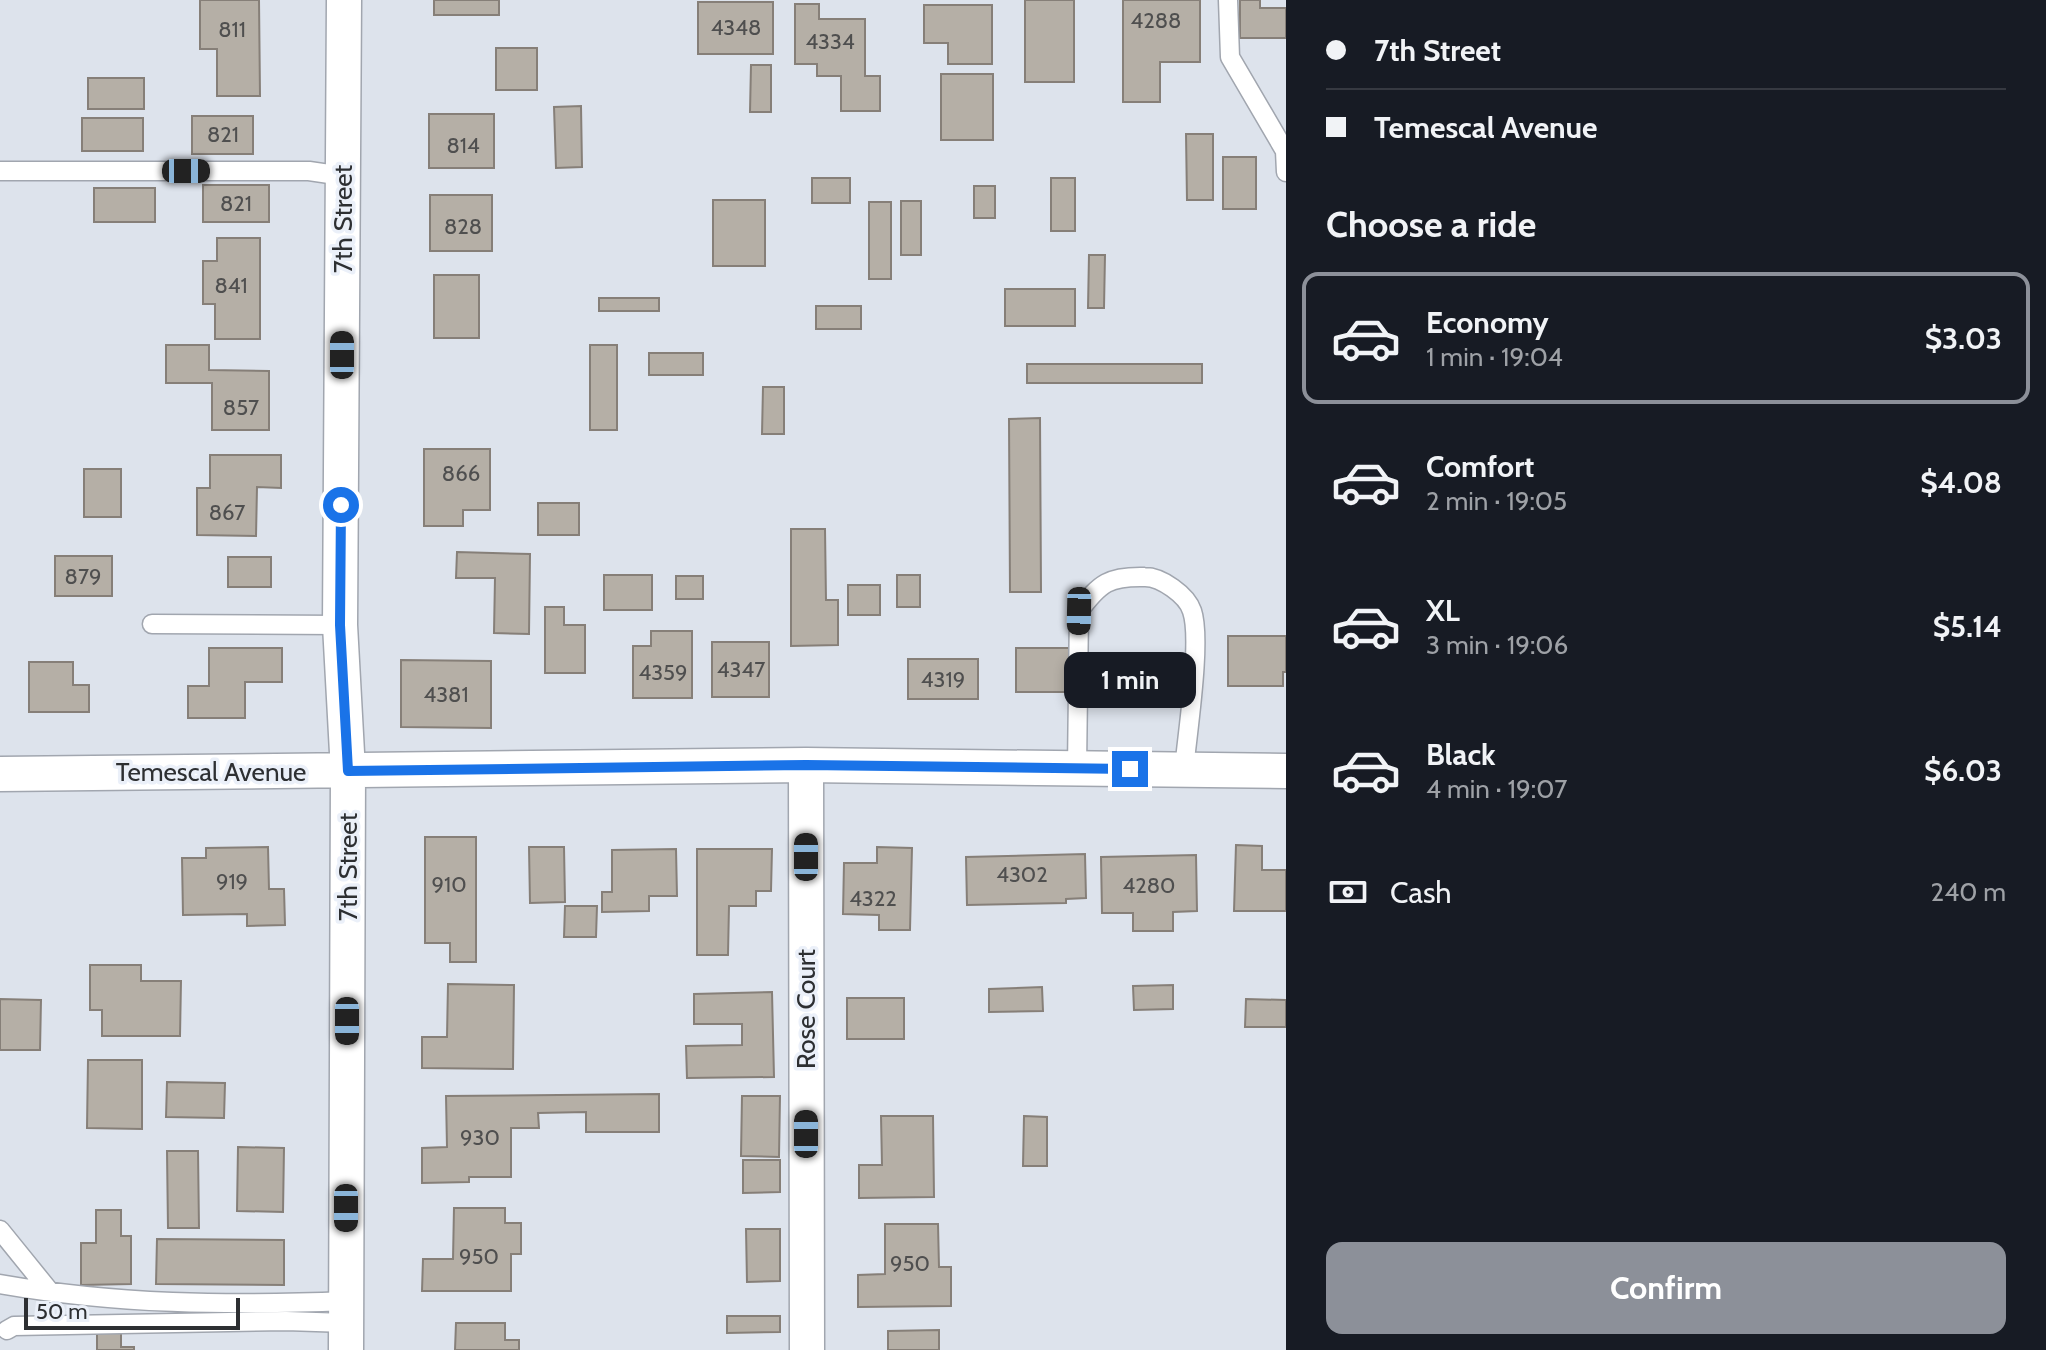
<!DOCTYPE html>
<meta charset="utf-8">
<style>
body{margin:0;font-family:Cabin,sans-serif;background:#242831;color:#f1f3f6;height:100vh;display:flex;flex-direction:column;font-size:30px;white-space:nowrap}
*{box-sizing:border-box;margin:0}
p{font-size:26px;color:#9ea1a6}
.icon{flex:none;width:44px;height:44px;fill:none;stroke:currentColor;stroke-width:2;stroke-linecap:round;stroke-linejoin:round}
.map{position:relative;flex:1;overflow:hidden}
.panel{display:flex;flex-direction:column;background:#171b24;width:760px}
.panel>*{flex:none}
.guide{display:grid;align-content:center;height:176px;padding:0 40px;background:#171b24}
.scale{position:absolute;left:24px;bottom:20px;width:216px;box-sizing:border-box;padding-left:8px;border:4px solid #2d2f32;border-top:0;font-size:22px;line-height:28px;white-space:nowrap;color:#2d2f32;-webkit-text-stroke:6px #ebf0f9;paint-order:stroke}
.end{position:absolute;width:36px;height:36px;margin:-18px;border:10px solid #1a73e8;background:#fff;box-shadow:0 0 0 4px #fff}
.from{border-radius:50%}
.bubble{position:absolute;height:56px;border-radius:16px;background:#171b24;box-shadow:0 4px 12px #0003;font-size:26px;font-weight:700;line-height:56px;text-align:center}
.car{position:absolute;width:24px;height:48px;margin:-24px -12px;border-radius:10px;box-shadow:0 0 6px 2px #0007;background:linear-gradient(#222 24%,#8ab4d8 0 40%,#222 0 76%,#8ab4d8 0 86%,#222 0)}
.guide b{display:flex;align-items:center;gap:28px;height:76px;font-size:30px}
.guide b+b{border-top:2px solid #363941}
.guide i{width:20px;height:20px;background:#f1f3f6}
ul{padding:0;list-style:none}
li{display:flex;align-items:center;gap:24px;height:132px;margin:0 16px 12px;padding:0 24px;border:4px solid transparent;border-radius:16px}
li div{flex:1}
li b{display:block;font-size:30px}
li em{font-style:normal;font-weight:700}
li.active{border-color:#8c9099}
li>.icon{width:72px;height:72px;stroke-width:1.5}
h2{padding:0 40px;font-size:36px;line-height:96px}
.pay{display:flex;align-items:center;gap:20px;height:88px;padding:0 40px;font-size:30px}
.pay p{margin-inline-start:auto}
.button{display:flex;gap:16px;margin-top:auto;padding:16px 40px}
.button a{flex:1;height:92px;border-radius:16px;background:#8c9099;color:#fff;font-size:32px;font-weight:700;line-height:92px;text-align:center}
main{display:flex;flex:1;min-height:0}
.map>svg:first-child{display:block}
.building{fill:#b5afa6;stroke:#867f78;stroke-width:2}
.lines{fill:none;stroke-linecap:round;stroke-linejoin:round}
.lane-casing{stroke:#a1a6af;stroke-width:21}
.street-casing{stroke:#a1a6af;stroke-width:37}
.lane{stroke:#fff;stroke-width:18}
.street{stroke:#fff;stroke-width:34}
.route{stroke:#1a73e8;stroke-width:10}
.labels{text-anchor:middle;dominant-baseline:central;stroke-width:7;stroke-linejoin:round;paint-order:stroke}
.number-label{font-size:22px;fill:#4f4f4f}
.street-label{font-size:26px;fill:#2d2f32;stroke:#ebf0f9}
</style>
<main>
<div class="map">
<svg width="1286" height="1350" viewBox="0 0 1286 1350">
<rect width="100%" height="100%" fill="#dde3ec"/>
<path class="building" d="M200,0H259L260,96H217V49H200Z
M434,0H499V15H434Z
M1025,0H1074V82H1025Z
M1123,0H1200V62H1160V102H1123Z
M1240,0H1260V8H1286V38H1240Z
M698,2H773V54H698Z
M795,4H819V19H865V76H880V111H841V76H817V64H795Z
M924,5H992V64H948V43H924Z
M496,48H537V90H496Z
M751,65H771V112H750Z
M941,74H993V140H941Z
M88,78H144V109H88Z
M581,106L582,167L556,168L554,107Z
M429,114H494V168H429Z
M192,116H253V154H192Z
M82,118H143V151H82Z
M1186,134H1213V200H1187Z
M1223,157H1256V209H1223Z
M812,178H850V203H812Z
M1051,178H1075V231H1051Z
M203,185H269V222H203Z
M974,186H995V218H974Z
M94,188H155V222H94Z
M430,195H492V251H430Z
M713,200H765V266H713Z
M901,201H921V255H901Z
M869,202H891V279H869Z
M217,238H260V339H215V304H203V261H217Z
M1089,255H1105L1104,308H1088Z
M434,275H479V338H434Z
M1005,289H1075V326H1005Z
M599,298H659V311H599Z
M816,306H861V329H816Z
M166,345H209V370L269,371V430H212V383H166Z
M590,345H617V430H590Z
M649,353H703V375H649Z
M1027,364H1202V383H1027Z
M763,387H784V434H762Z
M1040,418L1041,592H1010L1009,419Z
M424,449H490V510H463V526H424Z
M210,455H281V488L257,487L256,536L197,535V488H210Z
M84,469H121V517H84Z
M538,503H579V535H538Z
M791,529H825L826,600H838V645L791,646Z
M457,552L530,554L529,634L494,633L495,578H456Z
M55,556H112V596H55Z
M228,557H271V587H228Z
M604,575H652V610H604Z
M897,575H920V607H897Z
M676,576H703V599H676Z
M848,585H880V615H848Z
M545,607H564V625H585V673H545Z
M651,631H692V698H633V646H651Z
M1228,636H1286V672H1283V686H1228Z
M712,642H769V697H712Z
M209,648H282V682H245V718H188V686H209Z
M1016,648H1073V692H1016Z
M908,659H978V699H908Z
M401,660L491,661V728L401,727Z
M29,662H73V685H89V712H29Z
M425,837H476V962H450V943H425Z
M1236,845L1262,846V870H1286V911H1234Z
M268,847L269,889H284L285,925L247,926V914L183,915L182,858H206V848Z
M529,847H564L565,902L530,903Z
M877,847L912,848L910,930H879V915L843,914L844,863H877Z
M676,849L677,896H649V911L602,912V892H612V850Z
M697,849H772L771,891H756V906H729L728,955H697Z
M1085,854L1086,898L1066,899V903L967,905L966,857Z
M1196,855L1197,911L1173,912V931H1133V913H1102L1101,857Z
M565,906H597L596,937H564Z
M90,965H141V981H181L180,1036H102V1010H90Z
M448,984L514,985L513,1069L422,1068V1037H447Z
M1173,985V1009L1134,1010L1133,986Z
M1042,987L1043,1011L989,1012V989Z
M772,992L774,1077L687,1078L686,1046L742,1045V1024H694V994Z
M847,998H904V1039H847Z
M0,999L41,1000L40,1050H0Z
M1246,999L1286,1000V1027H1245Z
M88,1060H142V1129L87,1128Z
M167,1082L225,1083L224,1118L166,1117Z
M659,1094V1132H586V1112L538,1113L539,1128H511V1177H469V1182L422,1183V1148L447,1147L446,1096Z
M742,1096H780L779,1157L741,1156Z
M881,1116H933L934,1197L859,1198V1165H882Z
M1024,1116L1047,1117V1166H1023Z
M238,1147L284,1148L283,1212L237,1211Z
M167,1151H198L199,1228H168Z
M743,1160H780V1192L743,1193Z
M454,1208H505V1223H521V1254H511V1291H422L423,1259H453Z
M96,1210H121V1236H131V1284L81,1285V1243H96Z
M885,1224H938L939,1267H951V1306L858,1307V1275L885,1274Z
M746,1229H780V1281L747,1282Z
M157,1239L284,1240V1285L156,1284Z
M727,1316H780V1332L727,1333Z
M456,1323H505V1340H519V1350H455Z
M939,1330V1350H888V1331Z
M97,1332H121V1347H134V1350H97Z"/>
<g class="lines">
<g class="lane-casing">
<path id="lane" d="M1228,0L1230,57L1285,151L1286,172
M0,171H309L343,176
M152,624L340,625
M1077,768L1079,611C1100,583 1109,576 1145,577C1161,577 1187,595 1192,611C1202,640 1187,735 1184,770
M0,1230L51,1293
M0,1284C114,1304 230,1306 346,1301
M7,1330L14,1326L286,1321L346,1323"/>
</g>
<g class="street-casing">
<path id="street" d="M344,0L340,625L348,771L346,1350
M806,765L807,1350
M0,774L806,765L1286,771"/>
</g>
<use href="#lane" class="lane"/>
<use href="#street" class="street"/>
</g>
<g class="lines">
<path class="route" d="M341,505L340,625L348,771L806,765L1130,769"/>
</g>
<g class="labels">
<g class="number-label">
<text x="1156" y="20">4288</text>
<text x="736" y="27">4348</text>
<text x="232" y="29">811</text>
<text x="830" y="41">4334</text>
<text x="223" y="134">821</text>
<text x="463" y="145">814</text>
<text x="236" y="203">821</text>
<text x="463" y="226">828</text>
<text x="231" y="285">841</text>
<text x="241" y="407">857</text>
<text x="461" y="473">866</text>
<text x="227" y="512">867</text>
<text x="83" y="576">879</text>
<text x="741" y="669">4347</text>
<text x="663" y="672">4359</text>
<text x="943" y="679">4319</text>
<text x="446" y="694">4381</text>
<text x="1022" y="874">4302</text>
<text x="232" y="881">919</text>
<text x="449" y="884">910</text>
<text x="1149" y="885">4280</text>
<text x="873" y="898">4322</text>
<text x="480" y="1137">930</text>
<text x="479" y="1256">950</text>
<text x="910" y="1263">950</text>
</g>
<g class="street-label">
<text transform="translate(343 219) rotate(-90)">7th Street</text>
<text x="211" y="772">Temescal Avenue</text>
<text transform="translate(348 867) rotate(-90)">7th Street</text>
<text transform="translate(806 1009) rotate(-90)">Rose Court</text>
</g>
</g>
</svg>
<div class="scale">50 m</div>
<i class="end from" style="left:341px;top:505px"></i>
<i class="end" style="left:1130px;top:769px"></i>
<div class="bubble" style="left:1064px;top:652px;width:132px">1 min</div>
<i class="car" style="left:186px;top:171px;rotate:90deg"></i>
<i class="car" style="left:342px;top:355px;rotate:0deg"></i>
<i class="car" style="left:1079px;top:611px;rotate:181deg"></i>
<i class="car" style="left:806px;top:857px;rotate:0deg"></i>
<i class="car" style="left:347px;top:1021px;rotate:180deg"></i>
<i class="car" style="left:806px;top:1134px;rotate:0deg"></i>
<i class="car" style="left:346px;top:1208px;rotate:180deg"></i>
</div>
<section class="panel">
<div class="guide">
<b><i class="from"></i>7th Street</b>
<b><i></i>Temescal Avenue</b>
</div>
<h2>Choose a ride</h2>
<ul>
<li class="active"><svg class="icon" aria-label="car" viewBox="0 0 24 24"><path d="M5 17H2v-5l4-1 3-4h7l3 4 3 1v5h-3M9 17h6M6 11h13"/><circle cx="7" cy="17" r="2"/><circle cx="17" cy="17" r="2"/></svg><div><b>Economy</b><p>1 min · 19:04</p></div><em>$3.03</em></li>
<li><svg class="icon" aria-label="car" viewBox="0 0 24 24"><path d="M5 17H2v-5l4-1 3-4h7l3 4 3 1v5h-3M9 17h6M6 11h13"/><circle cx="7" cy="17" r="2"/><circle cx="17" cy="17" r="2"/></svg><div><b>Comfort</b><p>2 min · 19:05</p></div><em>$4.08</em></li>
<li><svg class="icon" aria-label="car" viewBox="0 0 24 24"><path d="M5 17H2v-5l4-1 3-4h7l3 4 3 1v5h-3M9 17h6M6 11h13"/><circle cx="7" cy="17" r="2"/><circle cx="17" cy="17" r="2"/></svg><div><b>XL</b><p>3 min · 19:06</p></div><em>$5.14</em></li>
<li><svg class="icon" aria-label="car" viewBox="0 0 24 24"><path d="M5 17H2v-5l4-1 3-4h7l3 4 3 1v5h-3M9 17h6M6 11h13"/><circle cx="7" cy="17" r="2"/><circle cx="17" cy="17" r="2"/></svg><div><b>Black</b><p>4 min · 19:07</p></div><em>$6.03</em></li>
</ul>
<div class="pay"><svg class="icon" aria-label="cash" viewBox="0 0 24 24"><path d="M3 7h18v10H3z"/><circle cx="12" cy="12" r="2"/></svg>Cash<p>240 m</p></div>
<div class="button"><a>Confirm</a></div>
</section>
</main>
